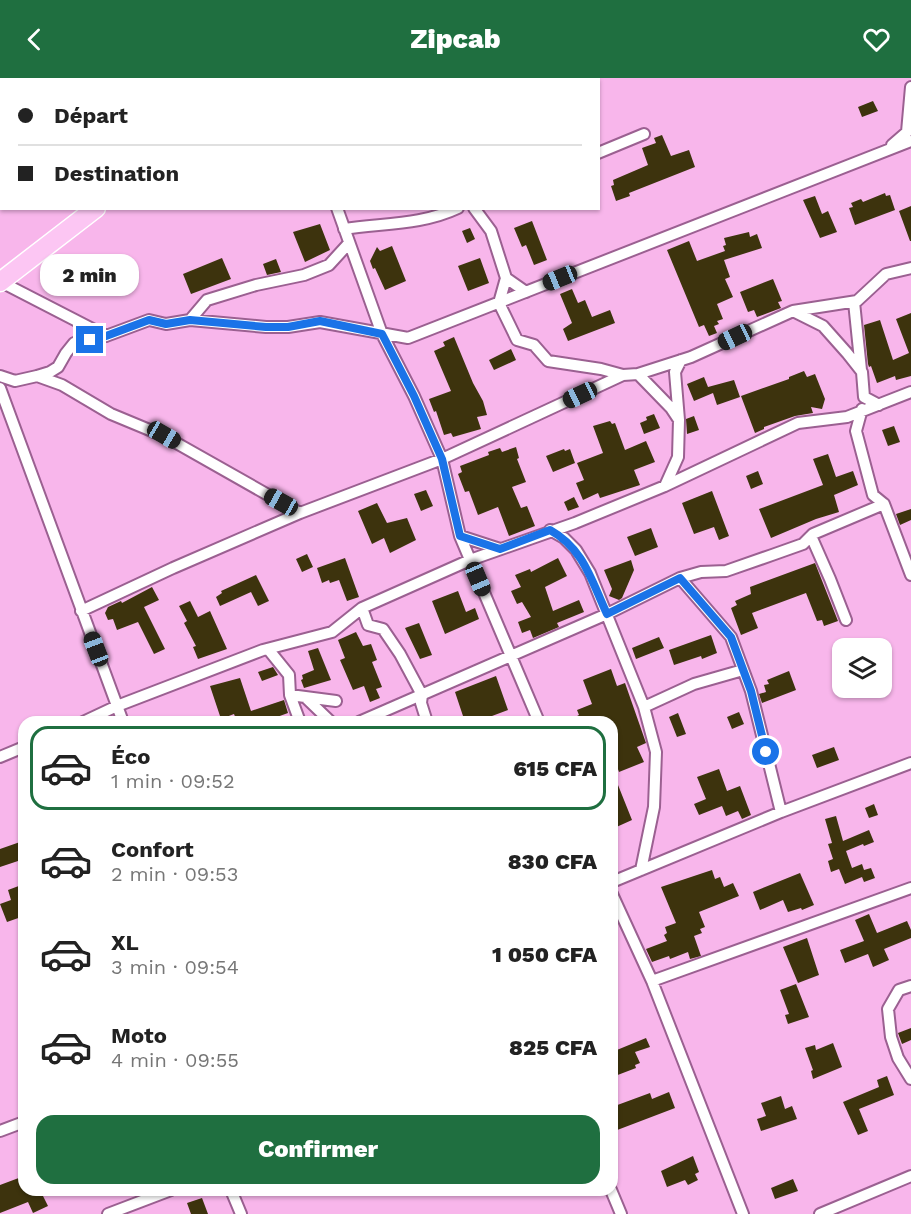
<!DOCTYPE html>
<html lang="fr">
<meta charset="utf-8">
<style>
body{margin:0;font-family:"Work Sans",sans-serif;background:#f2f2f2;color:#222;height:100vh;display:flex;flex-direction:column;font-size:22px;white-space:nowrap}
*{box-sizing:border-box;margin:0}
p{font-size:20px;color:#767676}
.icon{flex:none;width:33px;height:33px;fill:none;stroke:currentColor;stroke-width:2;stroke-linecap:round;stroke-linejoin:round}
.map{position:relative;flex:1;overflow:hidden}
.drawer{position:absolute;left:18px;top:638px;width:600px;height:480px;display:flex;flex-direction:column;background:#fff;border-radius:18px;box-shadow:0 2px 4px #0004}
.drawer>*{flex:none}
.hud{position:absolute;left:0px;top:0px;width:600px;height:132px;box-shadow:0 2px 4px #0004;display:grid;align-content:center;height:132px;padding:0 18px;background:#fff}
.controls{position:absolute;left:832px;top:560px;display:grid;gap:12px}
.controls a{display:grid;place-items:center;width:60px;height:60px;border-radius:12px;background:#fff;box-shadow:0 2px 4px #0004;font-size:30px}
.end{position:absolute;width:27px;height:27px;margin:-14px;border:8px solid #1a73e8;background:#fff;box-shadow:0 0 0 3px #fff}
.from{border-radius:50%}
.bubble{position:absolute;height:42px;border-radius:18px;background:#fff;box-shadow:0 2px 4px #0004;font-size:20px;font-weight:800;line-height:42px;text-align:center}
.car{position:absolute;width:18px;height:36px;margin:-18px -9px;border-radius:8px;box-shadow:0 0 4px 2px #0007;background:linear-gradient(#222 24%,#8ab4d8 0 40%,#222 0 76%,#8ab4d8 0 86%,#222 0)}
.hud b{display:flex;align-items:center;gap:21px;height:57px;font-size:22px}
.hud b+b{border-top:2px solid #e0e0e0}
.hud i{width:15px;height:15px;background:#222}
ul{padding:10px 0 0;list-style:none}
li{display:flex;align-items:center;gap:18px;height:84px;margin:0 12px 9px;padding:0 6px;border:3px solid transparent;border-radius:18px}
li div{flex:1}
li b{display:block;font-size:22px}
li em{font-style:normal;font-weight:800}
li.on{border-color:#1f6f40}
li>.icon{width:54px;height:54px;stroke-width:1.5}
.action{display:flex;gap:12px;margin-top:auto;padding:12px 18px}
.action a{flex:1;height:69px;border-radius:18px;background:#1f6f40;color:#fff;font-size:24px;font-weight:800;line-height:69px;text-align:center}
header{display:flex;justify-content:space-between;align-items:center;height:78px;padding:0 18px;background:#1f6f40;color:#fff;font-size:27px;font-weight:800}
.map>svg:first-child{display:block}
.building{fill:#3d330d}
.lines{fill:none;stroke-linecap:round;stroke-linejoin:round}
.minor-casing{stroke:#9b6091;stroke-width:14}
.trunk-casing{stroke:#fff;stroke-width:21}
.minor{stroke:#fff;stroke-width:10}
.trunk{stroke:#fcc6f3;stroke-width:18}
.route{stroke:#1a73e8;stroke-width:8}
</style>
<header><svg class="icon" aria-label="back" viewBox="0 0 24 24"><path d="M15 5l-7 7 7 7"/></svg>Zipcab<svg class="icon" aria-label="heart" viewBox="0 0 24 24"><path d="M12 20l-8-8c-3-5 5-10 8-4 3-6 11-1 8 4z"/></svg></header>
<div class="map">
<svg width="911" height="1136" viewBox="0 0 911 1136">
<rect width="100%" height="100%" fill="#f8b6eb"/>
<path class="building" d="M873,23L878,33L862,39L858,29Z
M662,57L671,78L689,72L695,89L629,115L630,118L616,123L611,108L614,107L613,102L648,87L642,70L656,65L654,60Z
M885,115L886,118L890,117L895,132L855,147L849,130L853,129L851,125L861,121L863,124Z
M815,118L822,136L828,133L837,154L820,160L803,122Z
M911,128V163H910L899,133Z
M532,143L547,182L534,187L526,167L522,169L514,150Z
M320,146L330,172L305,184L293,154Z
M470,150L475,161L467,165L462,153Z
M749,154L750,159L757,156L762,170L724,182L730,199L725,201L733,219L717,226L723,241L717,243L719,246L714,248L717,255L709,258L704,247L699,249L667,172L689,163L697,183L725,173L723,168L726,167L724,160Z
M392,168L406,203L385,212L375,190L373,191L370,183L377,169L380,173Z
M222,180L231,201L191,216L183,196Z
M480,180L489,205L468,213L458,188Z
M276,181L281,194L267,197L263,186Z
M773,201L782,223L778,224L781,230L757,239L754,232L748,234L740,214Z
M572,211L578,225L585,222L592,239L610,232L615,245L568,263L563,251L572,245L560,216Z
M911,235V298L896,302L895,298L877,305L871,288L869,289L868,286L864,247L880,242L893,282L909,275L896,241Z
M454,259L473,305L483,323L487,337L477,339L481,351L453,359L451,355L444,357L436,333L434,334L429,321L451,313L434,273L445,268L443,264Z
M511,271L516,282L494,292L489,282Z
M804,293L807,299L815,296L825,321L822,331L811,329L813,335L795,338L764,349V351L755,355L741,318L789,301V299Z
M704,299L708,309L734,302L740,319L717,327L713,315L694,323L687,306Z
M654,336L660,350L644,356L640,345L647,342L646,339Z
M694,338L699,352L687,356L686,341Z
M610,343L612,346L615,345L625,372L646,363L655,384L634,392L640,407L600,420L598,415L583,422L576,405L584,402L577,385L603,375L593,348Z
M894,348L900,364L888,368L882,352Z
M516,369L519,380L517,381L526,404L512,409L521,430L527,428L535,448L509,458L498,429L478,437L469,413L465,414L458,396L462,394L460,388L489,377L488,374L500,370L502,374Z
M564,371L565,373L570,371L575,385L553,394L546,378Z
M828,376L836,399L853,393L858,407L834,417L839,434L816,441L771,460L759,431L823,407L813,381Z
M758,393L763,406L751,411L746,398Z
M426,412L433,428L421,433L414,416Z
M712,413L729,458L719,462L714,449L694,456L682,425Z
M574,419L579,429L568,433L564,424Z
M377,425L387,445L407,440L416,462L390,475L384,460L372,466L358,433Z
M911,431V442L900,447L896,436Z
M651,450L658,469L635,478L627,459Z
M307,476L313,489L302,494L296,481Z
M345,480L359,519L347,523L339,502L330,505L329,502L322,505L317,490Z
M558,480L567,498L545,509L553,533L579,522L584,534L557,545L559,549L533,560L530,552L522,555L518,544L531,539L522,524L517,526L511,513L521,509L515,497L530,491L531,494Z
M631,482L634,492L622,520L619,522L609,518L612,511L604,492Z
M815,485L838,543L824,548L822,542L817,543L806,515L752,535L758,550L741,557L731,530L737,527L735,523L751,516L750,509Z
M256,497L269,523L258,528L251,514L220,528L216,519L222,515L221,513Z
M152,509L159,522L144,529L165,571L154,576L138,544L117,552L113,541L108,542L105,535L108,529L121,523L122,525Z
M458,513L466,534L475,530L479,541L445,556L432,523Z
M190,523L198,539L210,533L227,571L198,581L193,569L196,568L184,545L187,543L179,528Z
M419,545L432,577L420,581L405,550Z
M356,554L363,568L371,566L377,582L372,584L382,609L376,611L380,620L370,624L364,608L353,612L340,582L345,580L338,562Z
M711,557L717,575L702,581L701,578L674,587L669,572Z
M659,559L664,570L636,581L632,570Z
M318,570L331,602L304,610L301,602L303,601L302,597L314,592L308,573Z
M273,589L278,597L262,603L258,594Z
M611,591L617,608L625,605L646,665L637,669L644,684L619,694L612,674V644H565L579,637L577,632L592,626L583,602Z
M789,593L796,612L762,625L759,616L766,614L764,607L769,606L767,602Z
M496,598L508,632L476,644H465L455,614Z
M240,600L251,633L284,622L288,635L263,644H237L234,636L221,641L210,608Z
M739,634L744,646L732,651L727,639Z
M678,635L686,656L677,659L669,639Z
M834,669L839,682L817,690L812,677Z
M719,691L727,713L740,708L751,737L742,741L738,733L726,738L722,728L699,737L694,726L706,721L697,699Z
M612,692L632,742L612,751Z
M874,726L878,737L869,740L865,730Z
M836,738L843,763L869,752L874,764L864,768L863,766L846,773L852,790L862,786L864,792L871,790L875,800L864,804L862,799L845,806L839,791L831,794L828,783L833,781L828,766L832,765L825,741Z
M20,764L24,781L0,789V771Z
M712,792L715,801L720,799L724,809L733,805L739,818L699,834L705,849L700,851L702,855L694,858L701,878L690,881L688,874L670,881L669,878L652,884L646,871L667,863L664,857L667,855L665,849L676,845L661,809Z
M800,795L814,827L802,832L801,830L788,834L783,822L760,832L753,814Z
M24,806V838L7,844L0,826L11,822L8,812Z
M869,836L877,855L907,843L911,852V860L884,871L889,882L873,889L868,876L845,885L840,872L864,863L855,842Z
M807,860L819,897L798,905L783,869Z
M796,906L809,939L788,946L785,937L789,936L780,912Z
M911,950V962L902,966L898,955Z
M646,960L650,969L635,974L640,985L635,987L636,990L615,998L612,989V974Z
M833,965L842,989L813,1001L811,993L813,992L805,970L815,967L816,972Z
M887,998L894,1017L859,1031L868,1053L858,1057L843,1024L879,1009L877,1002Z
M669,1014L675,1030L612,1054V1029L650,1015L652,1021Z
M781,1018L785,1031L792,1028L797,1041L761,1053L757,1041L766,1038L761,1025Z
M693,1078L699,1094L695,1096L698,1102L688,1107L685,1102L667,1109L661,1093Z
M24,1098V1112H40L48,1128L33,1135L28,1124L0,1135V1107Z
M793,1101L798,1113L775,1121L771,1110Z
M202,1120L208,1136H191L187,1125Z"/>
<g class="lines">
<g class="minor-casing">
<path id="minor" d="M280,0L281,2
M892,67L907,54L911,9
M598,75L644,56
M337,130L382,256L414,318L442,381L460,458L539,644
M474,130L491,153L506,200L499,225L517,262L534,267L548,283L601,291L623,297
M344,151C383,145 422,147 458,130
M506,200L526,214
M1,204L106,258
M854,224L861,292
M793,233L857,223L886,196L911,190
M190,242L207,222L256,207L304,197L329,187L349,165
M638,296L671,330L679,342L675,294L681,282
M0,298L15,303L37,298L62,307L111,336L164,358L300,435
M37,298L50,294L58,289L66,275L74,265L106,258L149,242L166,246L190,242L266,249H288L320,244L408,260L911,63
M0,310L123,644
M862,331L856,353L873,417L884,426L911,497
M665,408L678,379L679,342
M550,452L564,460L576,472L590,495L644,629L656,674L654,729L641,792
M460,458L500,471
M811,458L830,501L846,542
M680,500L731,559L751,613L781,734
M362,530L368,547L383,551L400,576L422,617L421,625L427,644
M81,533L173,490L300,435L442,381L623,297L638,296L691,279L793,233L823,248L847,275L862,294L864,319L879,327
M268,571L289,597L290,617L300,644
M290,617L336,623
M305,619L331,644
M644,629L694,606L743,592
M83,644L117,628L263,572L332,554L362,530L470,482L575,445L665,408L798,345L847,339L911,314
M359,644L607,536L680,500L701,494L726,493L772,477L803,466L813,456L884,426
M0,679L24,669
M612,804L781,734L911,685
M612,816L652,903L743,1136
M652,903L911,810
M911,908L899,912L888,931L891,959L898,980L911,1001
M0,1053L24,1044
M231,1112L241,1136
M611,1112L621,1136
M108,1136L171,1112
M820,1136L911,1098"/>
</g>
<g class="trunk-casing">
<path id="trunk" d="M231,2L232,0
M0,204L96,130"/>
</g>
<use href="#minor" class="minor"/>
<use href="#trunk" class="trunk"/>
</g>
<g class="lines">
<path class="route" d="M90,262L106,258L149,242L166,246L190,242L266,249H288L320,243L382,256L414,318L442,381L460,458L500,471L550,452C584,471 591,502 607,536L680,500L731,559L751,613L766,674"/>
</g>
</svg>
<div class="controls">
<a><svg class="icon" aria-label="layers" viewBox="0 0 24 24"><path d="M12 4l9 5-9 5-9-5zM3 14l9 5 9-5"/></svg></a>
</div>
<i class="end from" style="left:766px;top:674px"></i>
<i class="end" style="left:90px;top:262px"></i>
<div class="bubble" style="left:40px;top:176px;width:99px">2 min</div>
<i class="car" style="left:560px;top:200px;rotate:248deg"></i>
<i class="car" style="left:735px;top:259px;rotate:245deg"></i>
<i class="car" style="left:580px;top:317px;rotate:245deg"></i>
<i class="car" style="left:164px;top:357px;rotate:120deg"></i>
<i class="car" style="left:281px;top:424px;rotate:299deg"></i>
<i class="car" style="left:478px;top:501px;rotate:157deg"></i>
<i class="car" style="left:96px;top:571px;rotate:339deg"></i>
<div class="hud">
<b><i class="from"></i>Départ</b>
<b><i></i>Destination</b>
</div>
<section class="drawer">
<ul>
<li class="on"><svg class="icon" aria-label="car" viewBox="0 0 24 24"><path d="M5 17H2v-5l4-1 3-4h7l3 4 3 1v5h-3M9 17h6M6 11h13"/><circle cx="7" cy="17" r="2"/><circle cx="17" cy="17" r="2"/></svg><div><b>Éco</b><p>1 min · 09:52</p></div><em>615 CFA</em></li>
<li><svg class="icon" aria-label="car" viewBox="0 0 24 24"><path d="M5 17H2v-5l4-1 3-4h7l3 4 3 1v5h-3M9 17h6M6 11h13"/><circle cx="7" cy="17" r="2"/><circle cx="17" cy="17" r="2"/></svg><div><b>Confort</b><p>2 min · 09:53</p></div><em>830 CFA</em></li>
<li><svg class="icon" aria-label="car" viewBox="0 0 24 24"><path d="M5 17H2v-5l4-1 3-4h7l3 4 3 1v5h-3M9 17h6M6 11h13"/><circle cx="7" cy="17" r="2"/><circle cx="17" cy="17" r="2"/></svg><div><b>XL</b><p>3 min · 09:54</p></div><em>1 050 CFA</em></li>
<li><svg class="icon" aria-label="car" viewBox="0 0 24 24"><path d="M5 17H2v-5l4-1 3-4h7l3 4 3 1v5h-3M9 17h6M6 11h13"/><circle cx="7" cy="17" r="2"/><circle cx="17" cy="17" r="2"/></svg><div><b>Moto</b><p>4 min · 09:55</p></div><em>825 CFA</em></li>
</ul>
<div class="action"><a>Confirmer</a></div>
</section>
</div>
